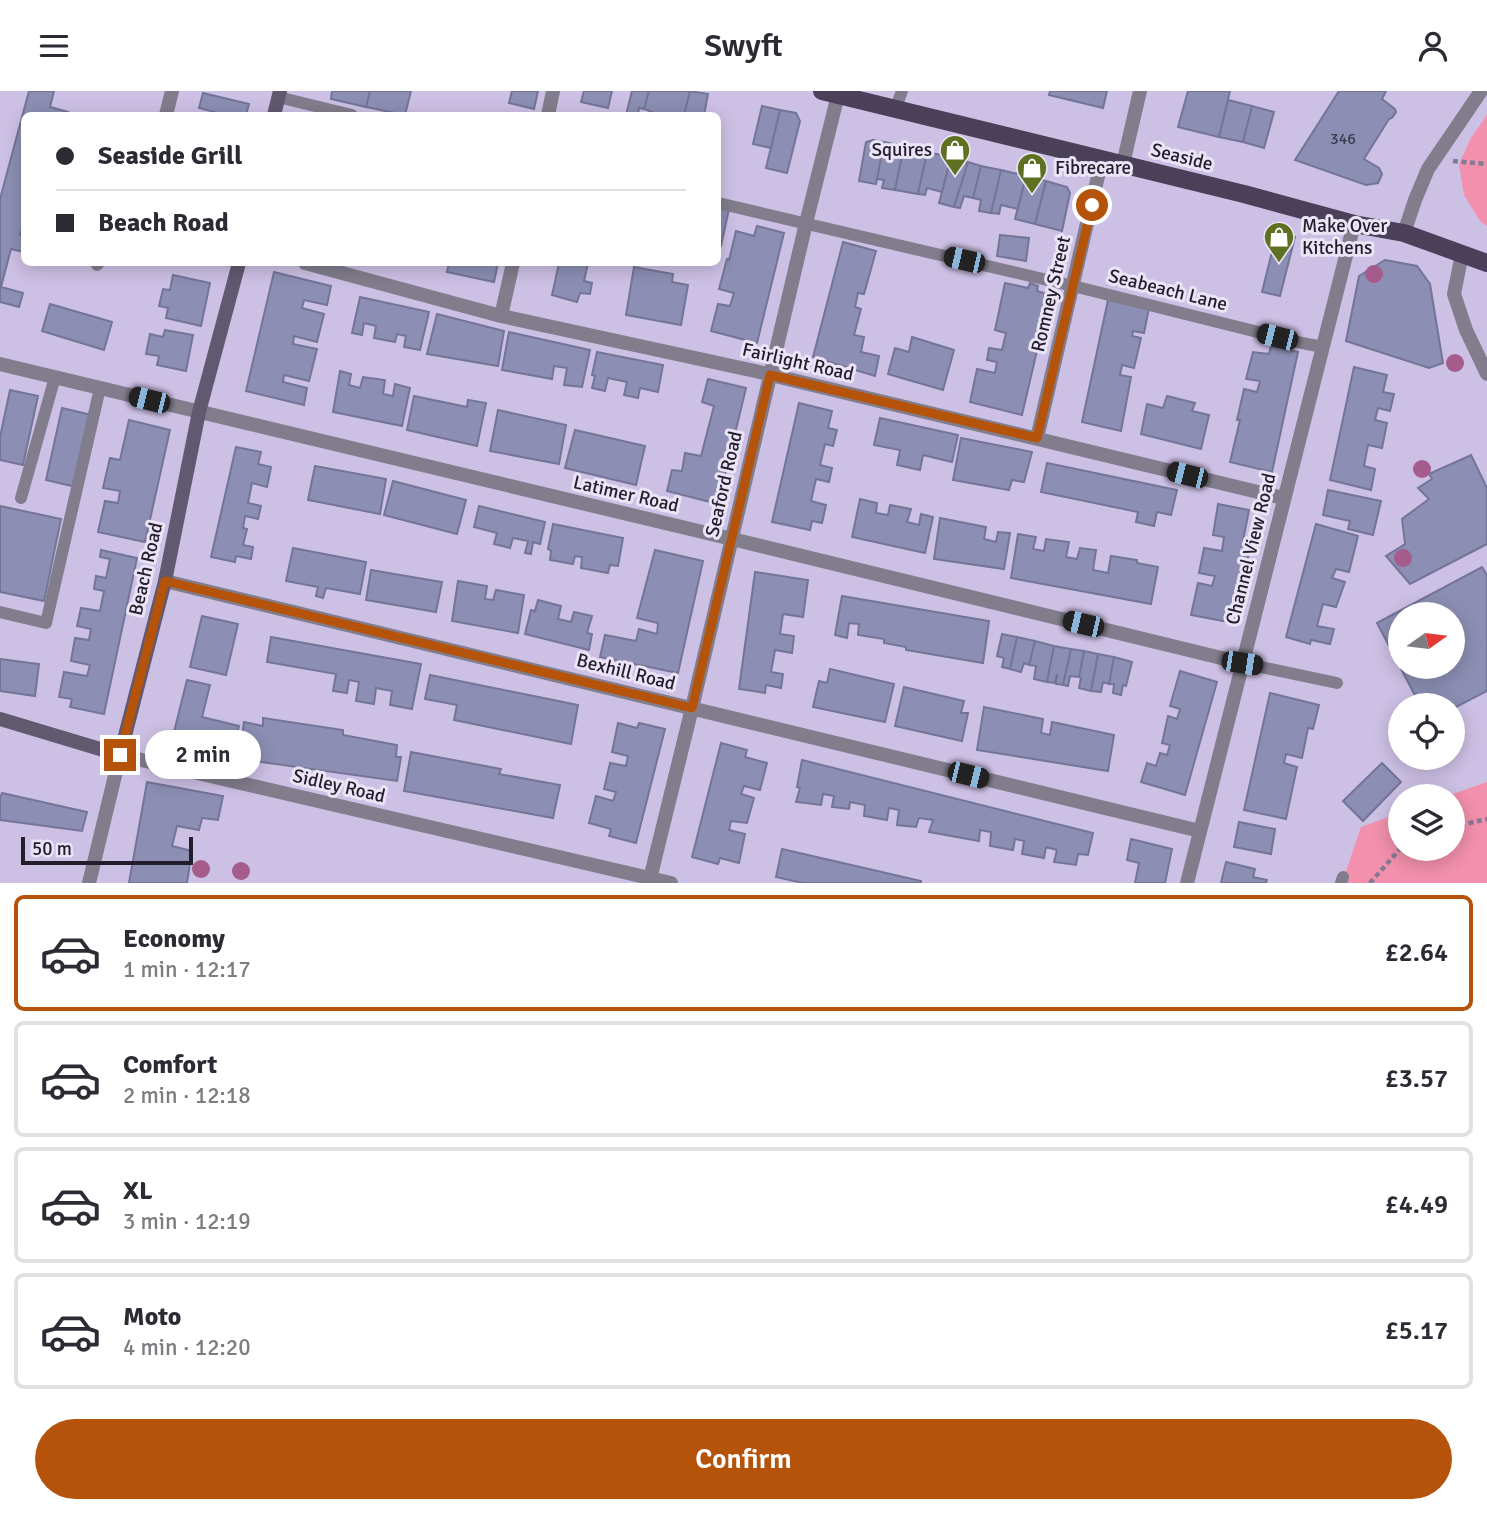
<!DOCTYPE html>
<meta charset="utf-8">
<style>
body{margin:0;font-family:Signika,sans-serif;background:#f7f7f7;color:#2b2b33;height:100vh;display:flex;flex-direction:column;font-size:26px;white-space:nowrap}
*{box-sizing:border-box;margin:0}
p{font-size:23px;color:#7c7c81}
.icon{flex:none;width:38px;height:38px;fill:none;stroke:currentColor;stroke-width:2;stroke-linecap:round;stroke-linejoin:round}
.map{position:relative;height:792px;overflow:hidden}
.side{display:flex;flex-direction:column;background:#fff;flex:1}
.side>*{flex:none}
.hud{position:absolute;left:21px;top:21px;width:700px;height:154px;border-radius:10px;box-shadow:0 4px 18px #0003;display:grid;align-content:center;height:154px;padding:0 35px;background:#fff}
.needle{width:46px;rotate:76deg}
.fabs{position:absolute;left:1388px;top:511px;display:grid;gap:14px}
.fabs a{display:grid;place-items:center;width:77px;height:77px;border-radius:50%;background:#fff;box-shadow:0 4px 18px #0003;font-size:35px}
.scale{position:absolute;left:21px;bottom:18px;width:172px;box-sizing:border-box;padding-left:7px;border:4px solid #221d2b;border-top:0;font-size:19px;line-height:24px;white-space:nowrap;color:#221d2b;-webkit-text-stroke:5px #ebe4f7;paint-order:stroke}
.end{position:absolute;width:32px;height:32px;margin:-16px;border:9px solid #b45309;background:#fff;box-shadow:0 0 0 4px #fff}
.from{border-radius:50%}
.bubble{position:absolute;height:49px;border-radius:24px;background:#fff;box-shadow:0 4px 18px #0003;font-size:23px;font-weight:600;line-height:49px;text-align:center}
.car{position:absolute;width:21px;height:42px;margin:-21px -10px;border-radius:9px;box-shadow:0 0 5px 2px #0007;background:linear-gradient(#222 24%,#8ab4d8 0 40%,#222 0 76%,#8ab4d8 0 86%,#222 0)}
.hud b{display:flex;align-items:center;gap:24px;height:66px;font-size:26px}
.hud b+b{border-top:2px solid #e1e1e2}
.hud i{width:18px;height:18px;background:#2b2b33}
ul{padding:12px 0 0;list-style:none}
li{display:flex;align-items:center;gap:21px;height:116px;margin:0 14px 10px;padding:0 21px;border:4px solid #e1e1e2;border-radius:10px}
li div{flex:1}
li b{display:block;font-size:26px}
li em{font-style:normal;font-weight:600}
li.current{border-color:#b45309}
li>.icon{width:63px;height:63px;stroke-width:1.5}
.button{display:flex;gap:14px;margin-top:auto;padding:14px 35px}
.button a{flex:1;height:80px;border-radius:42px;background:#b45309;color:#fff;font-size:28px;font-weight:600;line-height:80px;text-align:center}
header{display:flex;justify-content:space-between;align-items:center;height:91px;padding:0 35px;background:#fff;font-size:32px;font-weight:600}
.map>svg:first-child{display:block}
.green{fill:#f290ad}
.building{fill:#8c8fb3;stroke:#737598;stroke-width:2;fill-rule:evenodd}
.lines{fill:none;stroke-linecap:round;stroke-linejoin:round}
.path{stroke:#827994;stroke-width:4.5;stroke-dasharray:5 3.5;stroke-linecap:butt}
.lane{stroke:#827d8c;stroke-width:12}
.street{stroke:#827d8c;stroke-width:14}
.secondary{stroke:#61596f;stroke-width:14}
.primary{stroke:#4a405a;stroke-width:18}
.tree{fill:#a55b8b}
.route{stroke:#b45309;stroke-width:9}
.labels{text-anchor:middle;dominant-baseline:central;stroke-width:6;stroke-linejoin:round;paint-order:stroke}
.number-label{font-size:16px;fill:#3c3a4d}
.poi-label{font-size:19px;fill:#221d2b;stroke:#ebe4f7;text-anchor:start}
.street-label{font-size:19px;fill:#221d2b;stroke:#ebe4f7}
</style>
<header><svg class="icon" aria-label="menu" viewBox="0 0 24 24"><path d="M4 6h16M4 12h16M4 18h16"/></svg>Swyft<svg class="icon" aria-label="person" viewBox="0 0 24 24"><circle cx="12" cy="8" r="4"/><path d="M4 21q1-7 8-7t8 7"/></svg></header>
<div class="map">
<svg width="1487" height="792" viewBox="0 0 1487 792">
<rect width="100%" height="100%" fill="#cdc0e5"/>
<path class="green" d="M1487,24V135L1480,130L1464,104L1459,73L1471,47Z
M1487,691V792H1342L1361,736L1400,722V758H1452V705H1447Z"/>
<path class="building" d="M29,0H54L50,16L68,21L67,24H24V129L20,144L24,145V161L11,158L1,196L23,202L19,216L0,211V108Z
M332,0H370L366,16L331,8Z
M370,0H411L405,24L366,16Z
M512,0H538L534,18L509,12Z
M584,0H612L608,17L581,11Z
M632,0H649L644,18L639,17L638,24H626Z
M649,0H690L684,24H652V21L644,18Z
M690,0L708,3L704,24H684Z
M1050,0H1107L1103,17L1049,4Z
M1188,0H1230L1219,46L1178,36Z
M1339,0H1386L1382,8L1395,18L1396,21L1392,27L1389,28L1364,68L1379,77L1382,83L1378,92L1366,94L1295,69Z
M203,2L249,13L246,24H214L215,21L199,17Z
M1228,9L1252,15L1243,51L1219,46Z
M762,15L780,19L771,57L753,53Z
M1252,15L1274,21L1264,57L1243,51Z
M780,19L796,22L800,30L787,82L766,77Z
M873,49L884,51L876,93L859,90L866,51Z
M884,51L904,55L895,99L882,97L884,89L877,88Z
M904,55L927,61L918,103L895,99Z
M927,61L951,66L942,101L927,97L925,104L918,103Z
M951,66L968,71L954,116L939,112Z
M968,71L981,75L973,107L964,105L960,117L954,116Z
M981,75L1001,79L991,122L979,120L981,109L973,107Z
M1001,79L1026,85L1018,118L1001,114L999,123L991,122Z
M1026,85L1046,90L1035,133L1015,128Z
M1046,90L1067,96L1070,102L1062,140L1035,133Z
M718,115L729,118L721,155L718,154Z
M757,135L784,142L757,252L711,240L718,213L730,215L734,202L719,198L727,168L729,169L736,140L754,145Z
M1277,141L1295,146L1280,205L1262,201Z
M1000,144L1029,147L1026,170L997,165Z
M843,151L876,160L864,203L858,202L855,216L861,218L854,244L864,246L861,261L879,265L875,285L813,266Z
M1385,169L1417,175L1430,193L1443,272L1429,277L1346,250L1359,185Z
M449,172H498L494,191L447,181Z
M559,172H588L584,190L592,192L590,203L580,202L577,211L552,204Z
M634,176L673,183L672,191L688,194L681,234L626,224Z
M274,181L331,195L327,214L304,209L302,217L324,223L317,251L294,245L293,253L317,258L309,290L284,284L283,291L307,297L304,314L246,300Z
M173,184L210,192L201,235L166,227L168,217L159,215L163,198L170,199Z
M1005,192L1028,197L1030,192L1038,195L1037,200L1050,204L1022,324L970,311L977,278L995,282L997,271L987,269L989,257L1002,259L1006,242L995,239Z
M360,206L429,221L420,259L404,256L406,245L397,243L395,251L374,247L376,235L364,232L362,244L352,242Z
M1108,209L1149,217L1144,242L1133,240L1132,245L1141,247L1134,277L1122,274L1120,284L1131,286L1121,340L1082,331Z
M50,213L112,231L104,259L42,240Z
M437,223L504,240L498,275L427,263Z
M165,239L193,244L186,280L157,274L159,265L146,263L150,243L163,246Z
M509,241L590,259L582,296L564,294L567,277L554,275L552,288L502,279Z
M912,246L954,259L943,299L888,283L895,257L909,261Z
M1271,255L1298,261L1272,381L1230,371L1240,329H1237L1244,298L1257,301L1260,290L1246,288L1253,261L1269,263Z
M597,261L663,274L658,301L640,297L638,307L624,304L627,291L608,287L605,300L592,297L595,285L592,284Z
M1354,276L1387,284L1383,301L1394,303L1390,320L1378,317L1375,329L1387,332L1382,357L1368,354L1364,375L1375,378L1371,399L1330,389Z
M340,280L351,283L349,294L360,297L363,286L385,289L383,303L393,305L395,293L410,297L402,335L333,321Z
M708,288L746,297L718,413L667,400L672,379L682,380L685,362L701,365L714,315L702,311Z
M10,299L38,305L23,374L0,369V346Z
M414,305L467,316L468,309L486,312L477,355L407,339Z
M1167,305L1195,312L1192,320L1209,324L1201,358L1141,343L1147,313L1163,317Z
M799,312L832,320L828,337L837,339L833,355L825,353L820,374L832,377L829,391L816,388L811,410L826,414L822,432L812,430L810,439L772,431Z
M62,317L92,324L76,396L46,389Z
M498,319L566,334L559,373L490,360Z
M880,327L958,344L952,371L923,364L920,379L897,374L900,359L874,354Z
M129,329L170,339L145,451L98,441L105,410L118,412L120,400L103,397L110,367L120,369Z
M575,339L645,355L636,394L565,377Z
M961,347L1032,361L1024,391L1012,389L1009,399L953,389Z
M236,356L261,361L258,373L271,376L267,396L252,392L248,412L261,415L258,428L245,425L243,437L247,438L243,454L253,456L251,468L236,465L235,471L211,466Z
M1471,364L1487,397V453L1410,493L1386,465L1405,453L1402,428L1429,408L1418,397L1432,388L1429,383Z
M1047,372L1177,399L1171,424L1157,421L1154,435L1136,431L1138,421L1041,401Z
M315,375L386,388L380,423L308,409Z
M393,390L466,409L457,443L384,424Z
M1328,399L1381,410L1373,444L1348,438L1350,430L1323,424Z
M860,408L877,412L876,422L888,424L890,414L911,418L907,431L919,434L921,423L933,426L925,462L852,446Z
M1218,413L1249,419L1242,455L1250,457L1234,532L1191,524L1198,492L1212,495L1215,485L1199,482L1204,457L1222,460L1224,446L1213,444Z
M0,415L61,428L44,510L0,501Z
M479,415L545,431L540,453L533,451L531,463L525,462L528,450L513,447L510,457L494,453L497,442L474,436Z
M940,427L986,436L984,448L996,451L998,441L1010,442L1004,478L934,468Z
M553,433L623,447L618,475L610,474L608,482L581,477L582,466L575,465L573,473L550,469L551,460L548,458Z
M1316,433L1358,445L1349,481L1336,478L1332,487L1345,491L1336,516L1323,513L1317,535L1334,538L1330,553L1311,549L1310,553L1286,546Z
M1018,443L1036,446L1033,458L1044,460L1046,448L1069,451L1066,466L1077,468L1080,457L1096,459L1093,479L1108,482L1111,465L1137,469V472L1158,476L1151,513L1011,487Z
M293,457L366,471L360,503L326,497L323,507L316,505L318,496L286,490Z
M101,459L137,467L104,623L70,616L72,608L59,606L64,581L87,585L90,574L71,570L75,547L89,549L91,538L77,535L81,517L100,520L104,500L94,498L96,485L106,487L110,468L100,466Z
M655,459L703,470L678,582L600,566L605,544L636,550L639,538L657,543L658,532L637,527Z
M1482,476L1487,484V600L1452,618V614H1420L1377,532ZM1400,523H1452V576H1400Z
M371,479L442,491L436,521L366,509Z
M755,481L808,489L803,526L783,523L780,543L794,545L792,562L775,559L771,581L783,583L781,597L766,594L765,602L739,598Z
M458,490L487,495L485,508L493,509L496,499L524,504L518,542L452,530Z
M842,505L989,530L983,572L906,559V556L884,552V548L858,544L859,533L849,532L847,547L835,544Z
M538,509L561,515L558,528L571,531L574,521L592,525L587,542L592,543L589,559L525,543L531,519L535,520Z
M202,525L238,533L226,584L190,576Z
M1002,543L1017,546L1010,578L1002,576L1004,567L997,565Z
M271,546L421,573L412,618L390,614L392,600L376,597L374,613L356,610L359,591L349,589L347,602L333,600L336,583L267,571Z
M1017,546L1035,550L1029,574L1024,572L1021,581L1010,578Z
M1035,550L1054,555L1047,591L1034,588L1036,575L1029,574Z
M1054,555L1071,558L1063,594L1056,593L1057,583L1055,592L1047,591Z
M1071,558L1084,560L1079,586L1070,585L1068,595L1063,594Z
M1084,560L1098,563L1091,600L1079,597L1081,587L1079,586Z
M1098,563L1114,566L1109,593L1103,591L1101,601L1091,600Z
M1114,566L1132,571L1126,595L1123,594L1121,604L1113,602L1114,593H1109Z
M0,568L39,573L35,605L0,600Z
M830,578L894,593L885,631L813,616L819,590L827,592Z
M1180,580L1217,591L1185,704L1141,691L1147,672L1156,675L1160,662L1167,664L1170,654L1162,652L1168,625L1177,628L1180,618L1170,615Z
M430,584L578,614L571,653L454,629L457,614L425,608Z
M187,589L210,594L202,626L239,635L233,656L174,641Z
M904,596L964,610L961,622H968L962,650L895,635Z
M1270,602L1319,614L1313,638L1308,637L1302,667L1286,663L1284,672L1297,676L1286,728L1244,719Z
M984,616L1043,628L1041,642L1050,644L1052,631L1114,644L1108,680L977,659Z
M263,627L343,639V644L397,654L396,666H401L397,690L239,668L244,631L263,635Z
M618,632L637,637L639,632L665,638L636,752L609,745L611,738L589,732L596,705L613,710L616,701L604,698L610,672L626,675L628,665L612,661Z
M721,652L747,659L745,666L767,672L760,699L744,695L741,703L754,707L747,732L731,730L729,739L745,743L739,772L720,767L718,773L692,766Z
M411,661L501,678L499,683L560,694L553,727L404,700Z
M802,669L1093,742L1088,764L1078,763L1076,774L1054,771L1057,759L1046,756L1044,767L1022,763L1024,750L1015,748L1013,759L990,755L991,741L980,739L979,750L929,741L933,729L919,727L916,736L897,734L899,719L889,717L887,729L864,725L865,714L850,711L849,718L832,716L834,705L823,703L821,714L796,711L800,697L797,696Z
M1382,672L1401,691L1363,730L1343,710Z
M147,691L223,705L218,729L202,727L199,739L177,735L172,755L192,760L187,792H129Z
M2,702L87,721L82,740L0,729V707Z
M1239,731L1275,738L1271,763L1234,756Z
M1131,748L1172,758L1165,792H1135L1139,772L1127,769Z
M782,758L921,790V792H803L776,786Z
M1226,771L1255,778L1253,786L1267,789L1266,792H1221Z"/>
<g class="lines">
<path class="path" d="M1453,70L1487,73
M1452,736L1487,728
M1370,792L1400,758"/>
<path class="lane" d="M278,6L352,24
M895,19L902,0
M718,112L1073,195L1302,252L1323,256
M97,174L99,172
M21,407L55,286
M0,521L46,532L100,297
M1242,572L1337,592
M1341,792L1343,786"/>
<path class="street" d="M166,24L172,0
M548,24L553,0
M1123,73L1140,0
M1404,142L1415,109L1428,78L1481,0
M1462,163L1454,203L1466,239L1487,283
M305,172L501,225L755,280L1283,407
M501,225L513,172
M0,273L732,448L1242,572
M1037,347L1102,68
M165,490L1200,740
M89,792L120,664L671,792
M649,792L692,617L806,132L838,4
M1187,792L1354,133"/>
<path class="secondary" d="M274,24L280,0
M0,628L120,664L165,490L199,321L239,172"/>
<path class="primary" d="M822,0L1244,103L1354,133L1404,142L1487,172"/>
</g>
<g class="tree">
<circle cx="1374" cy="183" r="9"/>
<circle cx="1455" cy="272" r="9"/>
<circle cx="1422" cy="378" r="9"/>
<circle cx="1403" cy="467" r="9"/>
<circle cx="201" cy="778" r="9"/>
<circle cx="241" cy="780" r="9"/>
</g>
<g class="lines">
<path class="route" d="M120,664L165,490L692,617L770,284L1037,347L1092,114"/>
</g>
<defs>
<g id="shop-pin" transform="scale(1.575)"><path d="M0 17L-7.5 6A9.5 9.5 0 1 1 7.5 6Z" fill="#5e7120" stroke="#ebe4f7"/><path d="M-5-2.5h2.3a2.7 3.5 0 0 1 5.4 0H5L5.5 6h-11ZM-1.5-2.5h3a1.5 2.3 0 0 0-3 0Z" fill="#fff"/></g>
</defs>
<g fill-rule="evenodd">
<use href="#shop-pin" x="955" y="59"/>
<use href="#shop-pin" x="1032" y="77"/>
<use href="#shop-pin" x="1279" y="146"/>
</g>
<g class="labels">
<g class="number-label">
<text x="1343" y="48">346</text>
</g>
<g class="poi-label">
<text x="932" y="59" text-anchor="end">Squires</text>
<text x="1055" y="77">Fibrecare</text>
<text x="1302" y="135">Make Over<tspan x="1302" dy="22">Kitchens</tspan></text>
</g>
<g class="street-label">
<text transform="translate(1182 66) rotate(14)">Seaside</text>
<text transform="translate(1168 199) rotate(14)">Seabeach Lane</text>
<text transform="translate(1051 203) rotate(-77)">Romney Street</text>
<text transform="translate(798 271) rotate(13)">Fairlight Road</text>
<text transform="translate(724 393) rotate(-77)">Seaford Road</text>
<text transform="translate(626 403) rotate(13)">Latimer Road</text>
<text transform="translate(1251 458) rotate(-76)">Channel View Road</text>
<text transform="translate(146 478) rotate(-77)">Beach Road</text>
<text transform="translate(626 581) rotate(14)">Bexhill Road</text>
<text transform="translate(339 695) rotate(13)">Sidley Road</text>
</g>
</g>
</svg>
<div class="fabs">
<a><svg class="needle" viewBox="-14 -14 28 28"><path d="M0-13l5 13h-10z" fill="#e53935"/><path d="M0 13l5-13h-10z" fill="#7c7c81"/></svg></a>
<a><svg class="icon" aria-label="locate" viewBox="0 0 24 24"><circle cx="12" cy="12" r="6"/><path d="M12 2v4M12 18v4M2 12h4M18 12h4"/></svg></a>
<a><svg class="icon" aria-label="layers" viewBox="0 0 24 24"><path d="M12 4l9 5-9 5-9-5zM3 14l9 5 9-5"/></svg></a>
</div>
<div class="scale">50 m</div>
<i class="end from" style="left:1092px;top:114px"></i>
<i class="end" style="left:120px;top:664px"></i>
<div class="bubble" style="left:145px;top:639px;width:116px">2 min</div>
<i class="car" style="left:964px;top:169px;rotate:283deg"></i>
<i class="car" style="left:1277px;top:246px;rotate:284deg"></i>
<i class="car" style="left:149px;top:309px;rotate:284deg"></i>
<i class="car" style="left:1187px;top:384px;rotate:284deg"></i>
<i class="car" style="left:1083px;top:533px;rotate:283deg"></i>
<i class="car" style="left:1242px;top:572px;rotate:99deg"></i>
<i class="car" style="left:968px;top:684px;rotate:104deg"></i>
<div class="hud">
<b><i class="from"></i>Seaside Grill</b>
<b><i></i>Beach Road</b>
</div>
</div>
<section class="side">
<ul>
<li class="current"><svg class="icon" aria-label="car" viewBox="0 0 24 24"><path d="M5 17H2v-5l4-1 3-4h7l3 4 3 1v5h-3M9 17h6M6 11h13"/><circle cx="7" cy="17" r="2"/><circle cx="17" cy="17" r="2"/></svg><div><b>Economy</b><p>1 min · 12:17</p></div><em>£2.64</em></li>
<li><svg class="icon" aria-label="car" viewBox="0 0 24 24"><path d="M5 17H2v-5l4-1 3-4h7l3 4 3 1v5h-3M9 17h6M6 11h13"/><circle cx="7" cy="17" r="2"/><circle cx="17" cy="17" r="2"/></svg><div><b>Comfort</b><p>2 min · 12:18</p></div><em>£3.57</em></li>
<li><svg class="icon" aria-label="car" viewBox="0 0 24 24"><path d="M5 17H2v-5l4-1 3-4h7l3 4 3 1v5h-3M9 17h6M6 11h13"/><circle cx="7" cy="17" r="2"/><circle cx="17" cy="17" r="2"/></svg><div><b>XL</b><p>3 min · 12:19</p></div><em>£4.49</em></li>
<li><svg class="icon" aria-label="car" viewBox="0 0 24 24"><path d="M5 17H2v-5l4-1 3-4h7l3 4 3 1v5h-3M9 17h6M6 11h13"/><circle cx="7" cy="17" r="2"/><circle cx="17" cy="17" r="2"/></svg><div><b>Moto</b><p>4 min · 12:20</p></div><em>£5.17</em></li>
</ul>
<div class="button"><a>Confirm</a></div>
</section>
